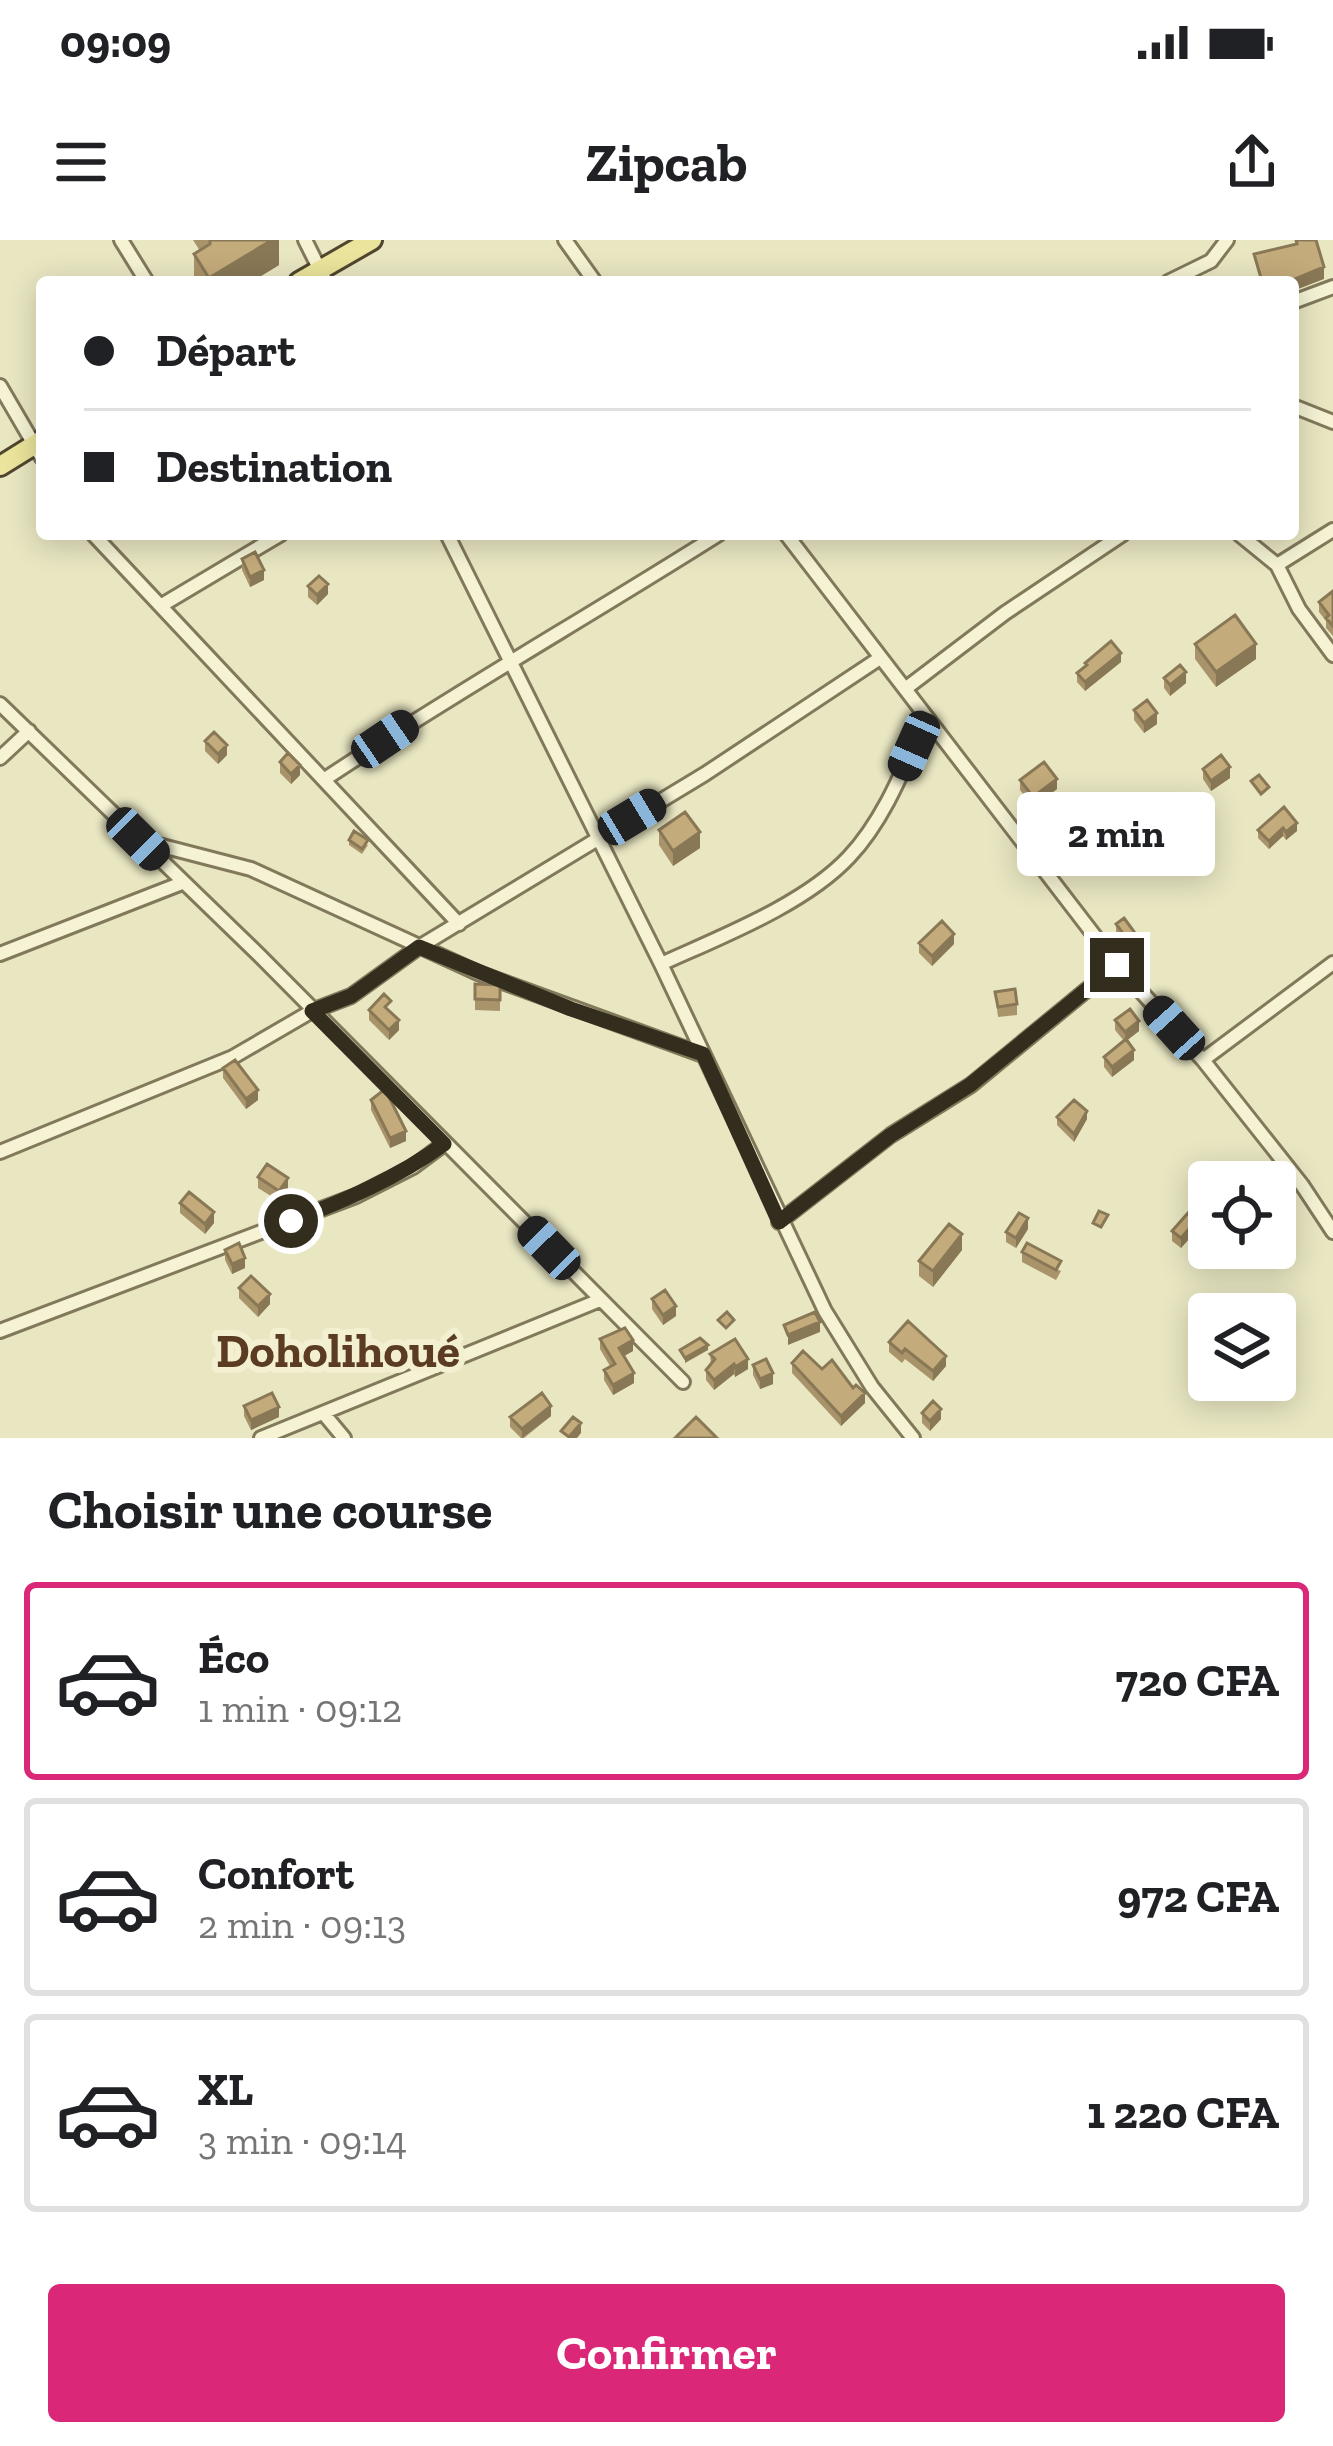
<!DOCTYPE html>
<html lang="fr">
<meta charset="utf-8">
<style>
body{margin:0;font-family:"Zilla Slab",serif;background:#f2f2f2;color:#202124;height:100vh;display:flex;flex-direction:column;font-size:45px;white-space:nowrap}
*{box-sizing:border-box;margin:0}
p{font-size:39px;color:#757577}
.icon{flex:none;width:66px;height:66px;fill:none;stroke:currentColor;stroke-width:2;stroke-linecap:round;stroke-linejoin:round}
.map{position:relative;height:1198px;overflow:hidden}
.details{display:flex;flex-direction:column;background:#fff;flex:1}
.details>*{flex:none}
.guide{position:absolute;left:36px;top:36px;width:1263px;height:264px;border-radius:12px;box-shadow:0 6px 30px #0003;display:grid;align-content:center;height:264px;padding:0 48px;background:#fff}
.controls{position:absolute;left:1188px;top:921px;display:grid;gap:24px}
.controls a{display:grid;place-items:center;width:108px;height:108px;border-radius:12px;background:#fff;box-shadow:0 6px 30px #0003;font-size:60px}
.end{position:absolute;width:54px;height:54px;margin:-27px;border:15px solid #332d1e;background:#fff;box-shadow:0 0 0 6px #fff}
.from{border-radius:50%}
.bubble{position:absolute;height:84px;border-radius:12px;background:#fff;box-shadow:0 6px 30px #0003;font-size:39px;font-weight:700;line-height:84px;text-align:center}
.car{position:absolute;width:36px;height:72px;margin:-36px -18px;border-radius:15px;box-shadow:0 0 9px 3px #0007;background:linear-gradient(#222 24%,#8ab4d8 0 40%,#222 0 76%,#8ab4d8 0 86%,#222 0)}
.guide b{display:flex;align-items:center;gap:42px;height:114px;font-size:45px}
.guide b+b{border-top:3px solid #e0e0e0}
.guide i{width:30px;height:30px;background:#202124}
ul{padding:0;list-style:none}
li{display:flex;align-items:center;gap:36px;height:198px;margin:0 24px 18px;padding:0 24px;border:6px solid #e0e0e0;border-radius:12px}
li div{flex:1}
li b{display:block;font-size:45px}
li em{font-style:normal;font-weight:700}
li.on{border-color:#db2777}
li>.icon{width:108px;height:108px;stroke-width:1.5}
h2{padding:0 48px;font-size:54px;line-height:144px}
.button{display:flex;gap:24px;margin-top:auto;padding:24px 48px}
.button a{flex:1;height:138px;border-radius:12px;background:#db2777;color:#fff;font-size:48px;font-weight:700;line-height:138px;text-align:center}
.status{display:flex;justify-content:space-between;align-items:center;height:84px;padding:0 60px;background:#fff;direction:ltr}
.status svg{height:33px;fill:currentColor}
header{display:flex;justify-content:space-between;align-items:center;height:156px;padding:0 48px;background:#fff;font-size:54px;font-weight:700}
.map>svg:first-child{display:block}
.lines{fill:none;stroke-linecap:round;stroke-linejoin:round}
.minor-casing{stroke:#82795b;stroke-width:18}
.primary-casing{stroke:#50462f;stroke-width:24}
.minor{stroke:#f5f3d4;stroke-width:12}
.primary{stroke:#eae49c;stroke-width:18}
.wall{fill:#a9936a}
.shaded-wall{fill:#897856}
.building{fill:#c4ab7b;stroke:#897856;stroke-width:3}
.route{stroke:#332d1e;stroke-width:15}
.labels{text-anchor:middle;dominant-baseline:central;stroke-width:12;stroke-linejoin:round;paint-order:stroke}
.quarter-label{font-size:48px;font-weight:bold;fill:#5b3b21;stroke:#f2f0d1}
</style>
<div class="status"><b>09:09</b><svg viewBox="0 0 49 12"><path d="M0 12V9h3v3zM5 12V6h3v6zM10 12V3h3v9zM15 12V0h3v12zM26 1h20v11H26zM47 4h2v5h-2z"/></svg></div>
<header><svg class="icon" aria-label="menu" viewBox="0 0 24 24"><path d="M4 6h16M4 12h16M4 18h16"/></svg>Zipcab<svg class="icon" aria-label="share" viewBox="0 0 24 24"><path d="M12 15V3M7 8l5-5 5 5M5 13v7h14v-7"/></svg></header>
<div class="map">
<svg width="1333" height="1198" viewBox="0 0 1333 1198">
<rect width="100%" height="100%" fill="#e9e7c2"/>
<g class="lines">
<g class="minor-casing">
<path id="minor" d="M121,0L147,42
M305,0L326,42
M565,0L595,42
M1168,42L1211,21L1227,0
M1293,62L1333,47
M0,146L42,218
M1293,166L1333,182
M93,294L459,684
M447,294L661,724L825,1071L872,1147L913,1198
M786,294L1117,725L1203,820L1302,945L1333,992
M1239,294L1277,325L1299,369L1333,415
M1277,325L1333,290
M162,365L281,294
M905,449L1005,373L1123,294
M0,464L259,715L683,1142
M0,518L29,491
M325,539C454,453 588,377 719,294
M139,600L251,629L478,733L703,815
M0,714L182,643
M661,724C720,697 804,665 849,617C885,579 905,525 926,478
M1203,820L1333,723
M0,912L233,817L312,771L351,756L419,707L705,534L880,418
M779,982L891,895L971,845L1117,725
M0,1091L356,956L413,927L444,904
M324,1174L344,1198
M261,1198L600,1060"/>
</g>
<g class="primary-casing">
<path id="primary" d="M299,42L372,0
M0,226L42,200"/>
</g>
<use href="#minor" class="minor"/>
<use href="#primary" class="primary"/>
</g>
<path class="wall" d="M193,0H279V25L251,42H194V14L200,11Z
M242,319L264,340L250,347L242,330Z
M308,346L328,354L317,365L308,357Z
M1333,351V396L1326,388V381L1319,372V362Z
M1195,404L1256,419L1216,447L1195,419Z
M1121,422L1085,451L1077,442V433L1085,427V423Z
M1164,438L1186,443L1170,456L1164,448Z
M1134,470L1157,484L1144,493L1134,480Z
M205,501L227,515L218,524L205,511Z
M280,522L300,535L291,544L280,533Z
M1203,529L1230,538L1211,551L1203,539Z
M1020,540L1057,549L1033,567L1020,550Z
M1284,567L1297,591L1286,600L1283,596L1269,609L1258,598V590Z
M1120,589L1144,601L1129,612L1120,599Z
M659,590L700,608L673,626L659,605Z
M349,600L368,605L362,614L349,605Z
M1116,684L1135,704L1127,710L1116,694Z
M919,703L954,704L932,726L919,713Z
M475,744L500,745V771L475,770Z
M995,752L1017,764V775L998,777Z
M369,770L391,771L399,790L389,800L369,780Z
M1115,780L1139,791L1127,800L1134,820L1112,837L1104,827V817L1124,801L1115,790Z
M223,828L258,860L246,869L223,838Z
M371,860L406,901L390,908L371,870Z
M1057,877L1087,879L1074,902L1057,885Z
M258,937L288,948L279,961L258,948Z
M180,963L214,983L205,994L180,973Z
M1028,989L1016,1008L1006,1002V992Z
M1172,991H1196L1181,1008L1172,1001Z
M225,1010L245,1028L232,1034L225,1020Z
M962,1010L933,1047L919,1036V1021Z
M1022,1012L1061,1031L1056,1040L1022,1022Z
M239,1048L270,1064L258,1077L239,1058Z
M652,1059L676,1076L663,1085L652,1069Z
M600,1099L633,1111L623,1116L634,1143L613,1155L604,1140V1130L610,1126L600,1109Z
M889,1102L946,1126L933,1141L905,1119L902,1123L889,1112Z
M710,1114L748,1129L735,1137L734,1134L714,1150L706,1140V1130L711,1125Z
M792,1123L822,1129L865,1163L841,1186L792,1133Z
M753,1125L773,1144L760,1149L753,1135Z
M244,1166L279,1177L251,1190L244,1176Z
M922,1173L941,1179L930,1191L922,1183Z
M551,1176L524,1198H521L510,1187V1177Z"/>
<path class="shaded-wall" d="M272,0H279V25L251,42H209V38Z
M1324,27V39L1293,51V42H1288Z
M264,330V340L250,347V337Z
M328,344V354L317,365V355Z
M1256,404V419L1216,447V432Z
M1121,413V422L1085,451V442Z
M1186,432V443L1170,456V445Z
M1157,473V484L1144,493V483Z
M227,505V515L218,524V514Z
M300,525V535L291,544V534Z
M1230,527V538L1211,551V541Z
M1057,539V549L1033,567V557Z
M1297,583V591L1286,600V592Z
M1283,588V596L1269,609V601Z
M1144,591V601L1129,612V602Z
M700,592V608L673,626V611Z
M1135,693V704L1127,710V699Z
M954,694V704L932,726V716Z
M399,780V790L389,800V790Z
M1139,781V791L1125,802V792Z
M1134,810V820L1112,837V827Z
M258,850V860L246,869V859Z
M1087,871V879L1074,902V894Z
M406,891V901L390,908V898Z
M288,938V948L279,961V951Z
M214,972V983L205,994V984Z
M1028,978V989L1016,1008V998Z
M1196,981V991L1181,1008V998Z
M962,994V1010L933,1047V1031Z
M245,1018V1028L232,1034V1024Z
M270,1054V1064L258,1077V1066Z
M676,1066V1076L663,1085V1075Z
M820,1082V1092L788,1105V1095Z
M633,1100V1111L619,1119V1108Z
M708,1105V1110L685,1123V1118Z
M946,1116V1126L933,1141V1131Z
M748,1119V1129L735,1137V1127Z
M734,1124V1134L714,1150V1140Z
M634,1133V1143L613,1155V1145Z
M773,1133V1144L760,1149V1139Z
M865,1153V1163L841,1186V1176Z
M551,1166V1176L522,1198V1189Z
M279,1167V1177L251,1190V1180Z
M941,1169V1179L930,1191V1181Z
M581,1183V1193L577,1198H569Z"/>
<path class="building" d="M210,0H272L209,38L194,14L210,4Z
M1296,0H1316L1324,27L1288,42H1248L1261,38L1254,14L1297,4Z
M255,312L264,330L250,337L242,319Z
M319,336L328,344L317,355L308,346Z
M1333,351V386L1326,378L1329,375L1319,362Z
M1235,375L1256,404L1216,432L1195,404Z
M1111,401L1121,413L1085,442L1077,433L1087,425L1085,423Z
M1180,425L1186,432L1170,445L1164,438Z
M1147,460L1157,473L1144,483L1134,470Z
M214,492L227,505L218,514L205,501Z
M288,513L300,525L291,534L280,522Z
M1221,515L1230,527L1211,541L1203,529Z
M1044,522L1057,539L1033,557L1020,540Z
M1259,535L1269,547L1261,554L1251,541Z
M1284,567L1297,583L1286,592L1283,588L1269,601L1258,590Z
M685,572L700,592L673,611L659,590Z
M1135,578L1144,591L1129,602L1120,589Z
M354,591L368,600L362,609L349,600Z
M1124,678L1135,693L1127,699L1116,684Z
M942,681L954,694L932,716L919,703Z
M475,744L500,745V760L475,759Z
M1015,749L1017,764L998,767L995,752Z
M384,754L391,761L385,767L399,780L389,790L369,770Z
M1130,769L1139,781L1125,792L1115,780Z
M1126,799L1134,810L1112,827L1104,817Z
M235,820L258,850L246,859L223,828Z
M385,849L406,891L390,898L371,860Z
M1074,860L1087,871L1074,894L1057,877Z
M267,924L288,938L279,951L258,937Z
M189,952L214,972L205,984L180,963Z
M1099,971L1108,975L1101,987L1093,983Z
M1019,973L1028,978L1016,998L1006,992Z
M1188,973L1196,981L1181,998L1172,991Z
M949,984L962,994L933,1031L919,1021Z
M239,1003L245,1018L232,1024L225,1010Z
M1027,1003L1061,1021L1056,1030L1022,1012Z
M251,1036L270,1054L258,1066L239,1048Z
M665,1050L676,1066L663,1075L652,1059Z
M727,1072L734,1080L726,1088L718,1080Z
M815,1072L820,1082L788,1095L784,1085Z
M908,1081L946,1116L933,1131L905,1109L902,1113L889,1102Z
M625,1088L633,1100L619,1108L634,1133L613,1145L604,1130L615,1124L600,1099Z
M700,1098L708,1105L685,1118L680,1110Z
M735,1099L748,1119L735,1127L734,1124L714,1140L706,1130L715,1119L710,1114Z
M803,1111L822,1129L832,1120L853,1148L856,1145L865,1153L841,1176L792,1123Z
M766,1119L773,1133L760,1139L753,1125Z
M272,1153L279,1167L251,1180L244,1166Z
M542,1153L551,1166L522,1189L510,1177Z
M933,1161L941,1169L930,1181L922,1173Z
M573,1177L581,1183L569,1197L561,1191Z
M696,1177L717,1198H675Z"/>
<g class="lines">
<path class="route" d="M291,981C346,960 397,938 444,904L312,771L351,756L419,707L571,769L703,814L779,982L891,895L970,845L1117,725"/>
</g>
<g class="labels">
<g class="quarter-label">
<text x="338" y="1110">Doholihoué</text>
</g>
</g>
</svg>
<div class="controls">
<a><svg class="icon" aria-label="locate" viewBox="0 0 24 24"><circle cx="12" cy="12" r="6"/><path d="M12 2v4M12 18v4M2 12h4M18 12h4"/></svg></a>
<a><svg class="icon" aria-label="layers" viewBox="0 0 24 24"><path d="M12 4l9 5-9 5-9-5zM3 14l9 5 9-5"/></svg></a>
</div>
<i class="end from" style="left:291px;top:981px"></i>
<i class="end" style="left:1117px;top:725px"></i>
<div class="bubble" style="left:1017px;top:552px;width:198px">2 min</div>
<i class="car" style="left:385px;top:499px;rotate:56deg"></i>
<i class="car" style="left:914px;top:506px;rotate:204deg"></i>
<i class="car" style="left:632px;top:577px;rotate:59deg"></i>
<i class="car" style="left:138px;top:599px;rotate:135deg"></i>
<i class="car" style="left:1174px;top:788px;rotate:318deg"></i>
<i class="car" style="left:549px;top:1008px;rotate:316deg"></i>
<div class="guide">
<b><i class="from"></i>Départ</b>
<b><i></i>Destination</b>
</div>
</div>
<section class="details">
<h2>Choisir une course</h2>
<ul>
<li class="on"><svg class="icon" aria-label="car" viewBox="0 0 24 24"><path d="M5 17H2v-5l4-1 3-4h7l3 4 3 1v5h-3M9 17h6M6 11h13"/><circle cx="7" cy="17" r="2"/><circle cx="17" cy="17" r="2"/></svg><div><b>Éco</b><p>1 min · 09:12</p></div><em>720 CFA</em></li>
<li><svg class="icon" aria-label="car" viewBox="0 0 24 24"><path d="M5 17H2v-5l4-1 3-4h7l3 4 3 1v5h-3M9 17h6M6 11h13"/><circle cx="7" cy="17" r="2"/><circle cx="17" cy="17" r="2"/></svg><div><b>Confort</b><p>2 min · 09:13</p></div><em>972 CFA</em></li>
<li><svg class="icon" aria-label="car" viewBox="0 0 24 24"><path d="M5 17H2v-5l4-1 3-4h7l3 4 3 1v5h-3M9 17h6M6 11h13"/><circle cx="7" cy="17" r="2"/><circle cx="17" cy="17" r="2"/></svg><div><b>XL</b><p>3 min · 09:14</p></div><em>1 220 CFA</em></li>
</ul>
<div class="button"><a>Confirmer</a></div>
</section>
